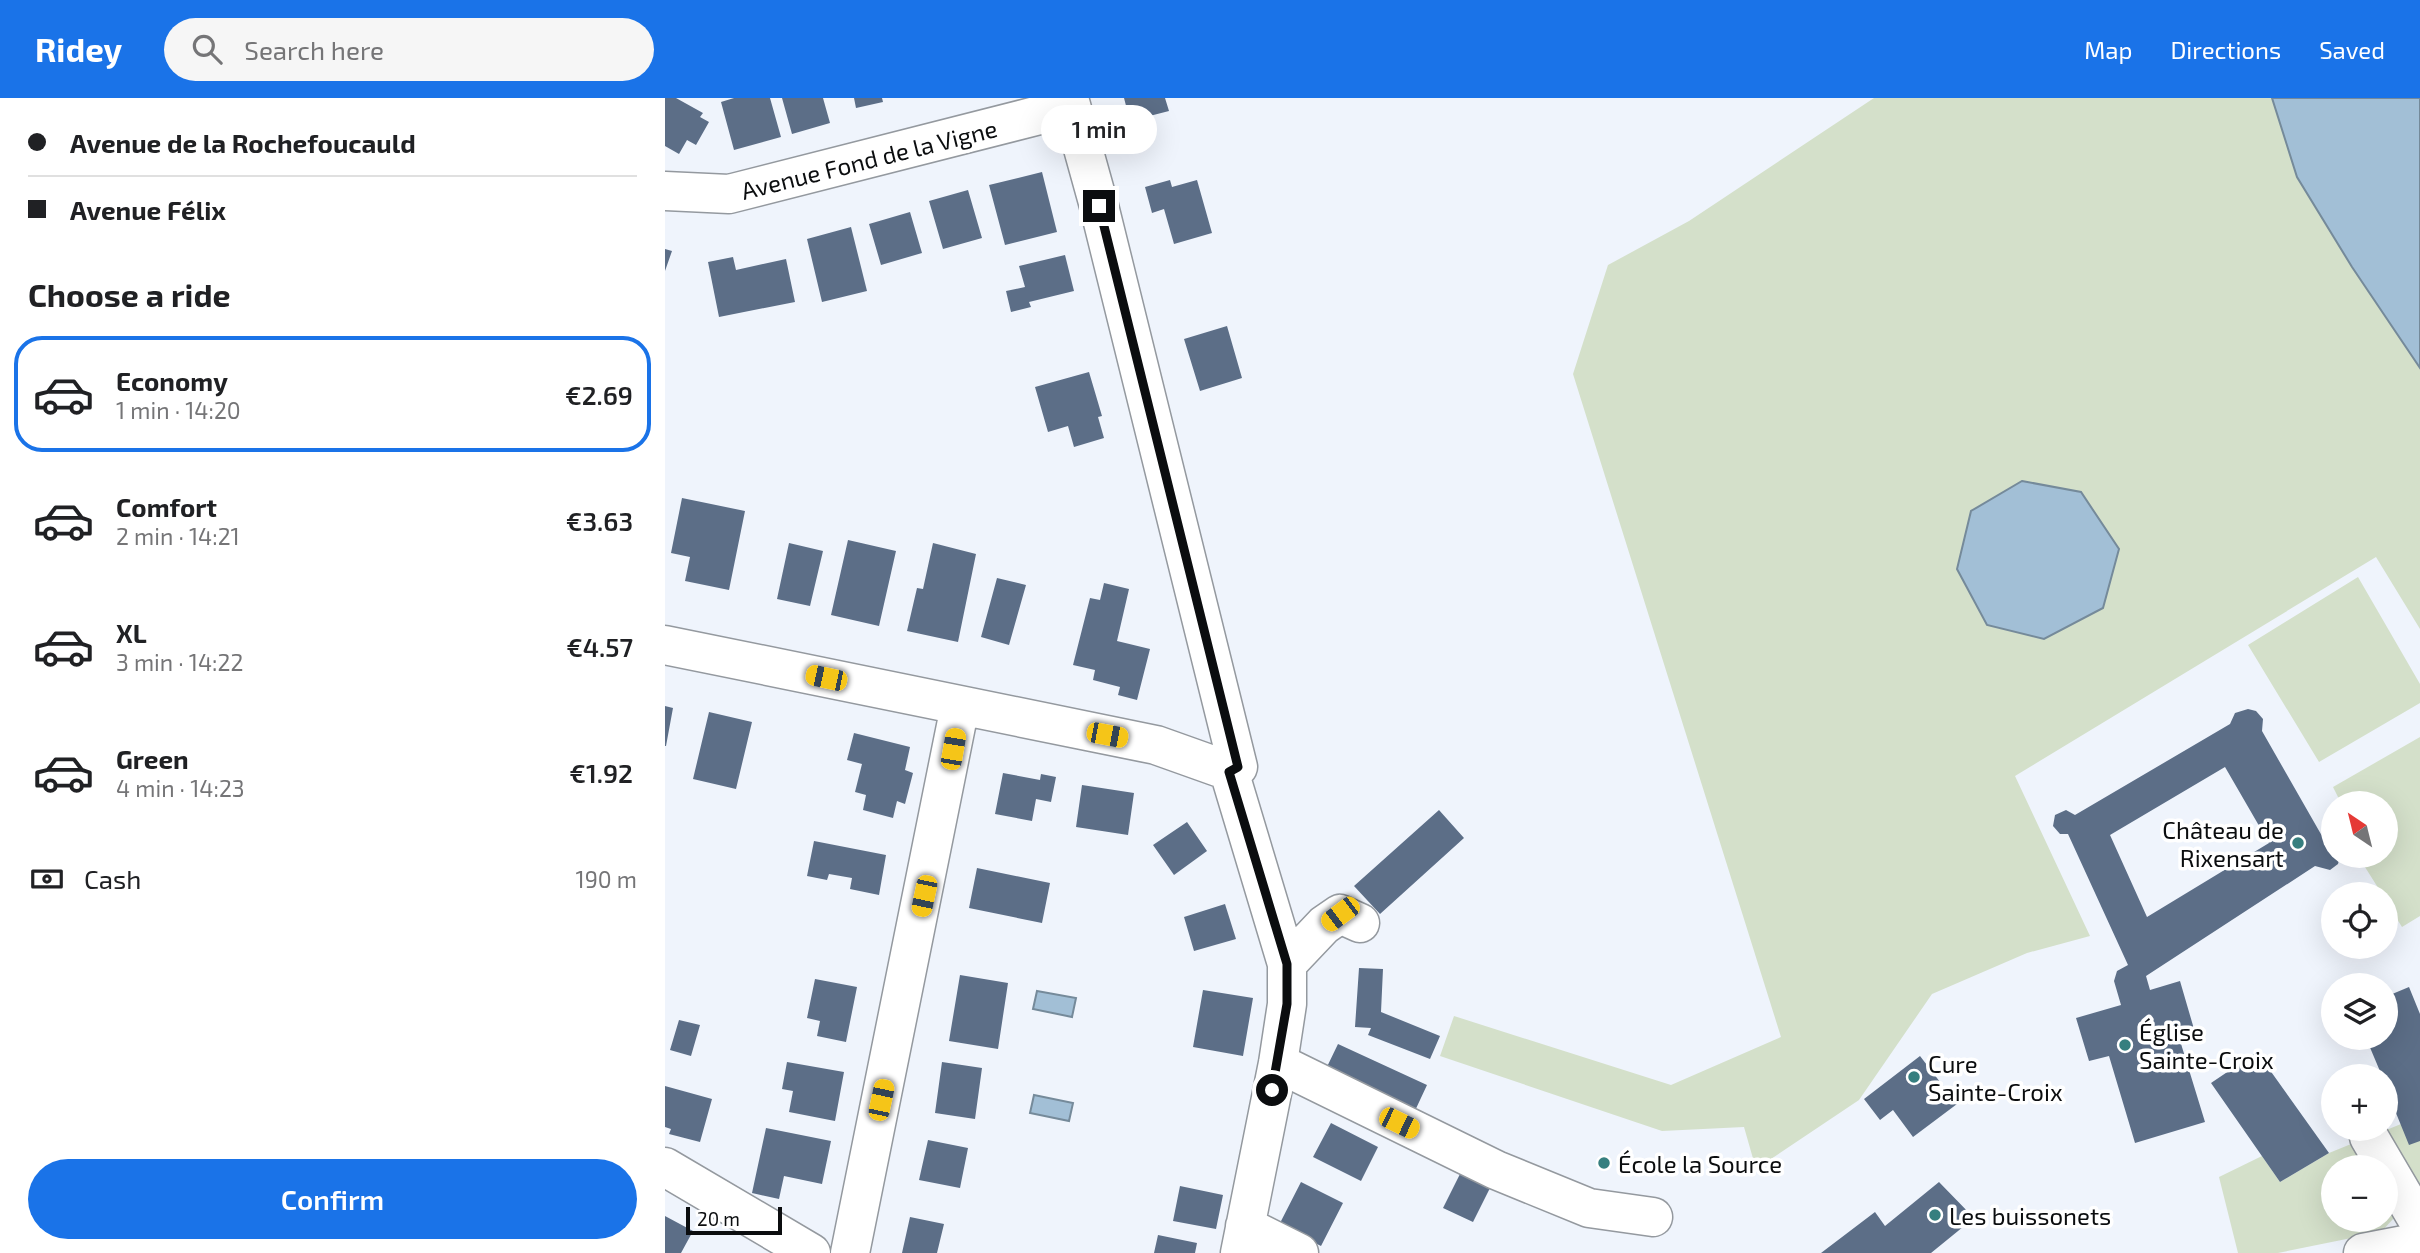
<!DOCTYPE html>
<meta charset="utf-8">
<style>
body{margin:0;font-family:"Exo 2",sans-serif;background:#f6f6f6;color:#202124;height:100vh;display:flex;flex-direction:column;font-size:26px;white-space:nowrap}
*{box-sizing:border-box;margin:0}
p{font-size:23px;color:#757577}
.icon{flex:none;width:38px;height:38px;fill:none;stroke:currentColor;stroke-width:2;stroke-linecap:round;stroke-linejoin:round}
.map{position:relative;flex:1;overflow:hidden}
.details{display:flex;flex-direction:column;background:#fff;width:665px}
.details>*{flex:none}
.guide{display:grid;align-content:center;height:154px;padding:0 28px;background:#fff}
.needle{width:46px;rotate:325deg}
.tools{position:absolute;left:1656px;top:693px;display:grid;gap:14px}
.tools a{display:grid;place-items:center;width:77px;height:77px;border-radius:50%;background:#fff;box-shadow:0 7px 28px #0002;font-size:35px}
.scale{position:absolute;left:21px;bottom:18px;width:96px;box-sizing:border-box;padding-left:7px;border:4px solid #0b0d0f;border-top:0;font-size:19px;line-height:24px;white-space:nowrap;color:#0b0d0f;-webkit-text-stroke:5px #fff;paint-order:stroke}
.end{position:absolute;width:32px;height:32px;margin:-16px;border:9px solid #0b0d0f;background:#fff;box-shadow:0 0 0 4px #fff}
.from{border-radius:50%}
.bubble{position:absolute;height:49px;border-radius:24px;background:#fff;box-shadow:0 7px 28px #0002;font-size:23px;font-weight:600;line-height:49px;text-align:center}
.car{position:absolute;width:21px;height:42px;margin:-21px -10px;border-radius:9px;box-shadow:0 0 5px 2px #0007;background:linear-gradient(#f5c518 24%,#345 0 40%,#f5c518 0 76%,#345 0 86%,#f5c518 0)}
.guide b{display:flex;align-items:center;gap:24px;height:66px;font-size:26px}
.guide b+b{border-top:2px solid #e0e0e0}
.guide i{width:18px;height:18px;background:#202124}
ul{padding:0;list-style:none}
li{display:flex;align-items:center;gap:21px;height:116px;margin:0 14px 10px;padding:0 14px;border:4px solid transparent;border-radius:28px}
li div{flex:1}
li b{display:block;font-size:26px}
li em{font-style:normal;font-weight:600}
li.on{border-color:#1a73e8}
li>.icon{width:63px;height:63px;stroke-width:1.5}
h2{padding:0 28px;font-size:32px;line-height:84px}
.pay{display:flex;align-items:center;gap:18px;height:77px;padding:0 28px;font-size:26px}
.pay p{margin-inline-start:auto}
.action{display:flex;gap:14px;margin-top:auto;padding:14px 28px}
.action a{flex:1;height:80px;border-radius:42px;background:#1a73e8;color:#fff;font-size:28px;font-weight:600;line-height:80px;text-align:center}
header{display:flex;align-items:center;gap:42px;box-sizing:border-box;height:98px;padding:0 35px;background:#1a73e8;color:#fff}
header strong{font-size:33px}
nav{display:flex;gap:38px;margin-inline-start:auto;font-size:24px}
.search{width:490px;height:63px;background:#f6f6f6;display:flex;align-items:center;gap:18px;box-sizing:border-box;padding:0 24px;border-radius:38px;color:#757577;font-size:26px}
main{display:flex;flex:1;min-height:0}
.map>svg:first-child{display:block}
.green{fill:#d4e0ca}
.water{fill:#a2bfd6;stroke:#758a9a;stroke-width:2}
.building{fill:#5c6e87;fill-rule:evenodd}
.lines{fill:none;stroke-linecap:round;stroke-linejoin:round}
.minor-casing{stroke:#94999f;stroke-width:41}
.minor{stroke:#fff;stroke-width:38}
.route{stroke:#0b0d0f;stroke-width:9}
.poi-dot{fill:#367f7f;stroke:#fff;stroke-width:2.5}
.labels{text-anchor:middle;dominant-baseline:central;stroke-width:7;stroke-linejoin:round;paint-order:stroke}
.street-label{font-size:24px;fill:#0b0d0f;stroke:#fff}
.poi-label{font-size:24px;fill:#0b0d0f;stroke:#fff;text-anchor:start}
</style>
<header>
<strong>Ridey</strong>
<div class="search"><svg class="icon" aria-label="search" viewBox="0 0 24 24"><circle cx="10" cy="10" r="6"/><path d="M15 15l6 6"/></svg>Search here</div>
<nav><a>Map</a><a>Directions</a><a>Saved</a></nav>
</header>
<main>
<section class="details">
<div class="guide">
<b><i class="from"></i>Avenue de la Rochefoucauld</b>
<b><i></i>Avenue Félix</b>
</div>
<h2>Choose a ride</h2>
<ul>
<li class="on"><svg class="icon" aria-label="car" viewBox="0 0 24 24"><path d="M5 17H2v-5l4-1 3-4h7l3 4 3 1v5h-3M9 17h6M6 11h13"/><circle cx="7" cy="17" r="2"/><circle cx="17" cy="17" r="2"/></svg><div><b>Economy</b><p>1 min · 14:20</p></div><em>€2.69</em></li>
<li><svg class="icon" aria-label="car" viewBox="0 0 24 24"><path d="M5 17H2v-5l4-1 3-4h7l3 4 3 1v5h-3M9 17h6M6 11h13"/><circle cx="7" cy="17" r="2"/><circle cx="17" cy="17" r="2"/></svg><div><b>Comfort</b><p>2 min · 14:21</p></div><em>€3.63</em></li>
<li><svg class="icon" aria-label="car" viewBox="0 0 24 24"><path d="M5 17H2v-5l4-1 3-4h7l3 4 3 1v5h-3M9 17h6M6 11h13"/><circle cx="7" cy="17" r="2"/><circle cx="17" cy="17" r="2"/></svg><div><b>XL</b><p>3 min · 14:22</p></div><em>€4.57</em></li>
<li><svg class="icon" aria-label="car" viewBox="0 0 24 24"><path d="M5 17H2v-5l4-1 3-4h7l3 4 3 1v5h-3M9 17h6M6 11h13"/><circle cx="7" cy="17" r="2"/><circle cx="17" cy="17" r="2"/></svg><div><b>Green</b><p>4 min · 14:23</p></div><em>€1.92</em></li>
</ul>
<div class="pay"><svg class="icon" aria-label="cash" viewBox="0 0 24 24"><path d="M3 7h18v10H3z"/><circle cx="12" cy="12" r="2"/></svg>Cash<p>190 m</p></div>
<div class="action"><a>Confirm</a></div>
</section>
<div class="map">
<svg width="1755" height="1155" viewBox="0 0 1755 1155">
<rect width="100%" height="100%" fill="#eff4fc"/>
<path class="green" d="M1209,0H1755V531L1711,459L1350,678L1425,838L1362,855L1267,896L1194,1002L1091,1071L1079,1029L997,1033L775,958L789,918L1006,987L1116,939L908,276L943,167L1024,123Z
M1693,479L1755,586V605L1654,664L1583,547Z
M1755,639V818L1737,829L1720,802V796H1717L1693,758H1720V705H1676L1668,689Z
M1736,1026L1755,1043V1102L1714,1035Z
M1691,1044L1707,1069H1668V1122H1720V1090L1729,1120L1716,1134L1613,1155H1573L1554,1079L1597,1058L1615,1084L1664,1055Z"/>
<path class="water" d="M1607,0H1755V270L1687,169L1632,79Z
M1357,383L1416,394L1454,451L1438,510L1379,541L1322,527L1292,471L1306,413Z
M372,893L411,900L407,919L368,911Z
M369,997L408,1005L404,1023L365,1015Z"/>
<path class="building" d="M0,0H11L38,15L35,19L44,24L31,47L22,42L14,56L0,48Z
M69,0H105L116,39L69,52L56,4Z
M117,0H158L165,25L127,36Z
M189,0H217L218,4L191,10Z
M459,0H500L504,13L465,23Z
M377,74L392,134L340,147L324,87Z
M505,82L507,89L532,82L547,135L509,146L499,111L487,115L480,89Z
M303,92L317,140L278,151L264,103Z
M245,114L257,155L216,167L204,126Z
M186,129L202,193L157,204L142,141Z
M0,151L7,153L0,173Z
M400,157L409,193L364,204L366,209L346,214L341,193L360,189L354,168Z
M68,159L71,172L121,161L130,204L54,219L43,164Z
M562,228L577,280L535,293L519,241Z
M424,274L437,318L433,319L439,340L409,349L403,328L383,334L370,289Z
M17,400L80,413L64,492L20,483L25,459L6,455Z
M183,442L231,453L214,528L166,517Z
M124,445L158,453L145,508L112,501Z
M268,445L311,456L293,544L242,533L252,490L258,491Z
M332,480L361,487L344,547L316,539Z
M439,485L464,491L452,543L485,551L472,602L453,597L455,589L428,582L430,572L408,567L425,500L435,502Z
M0,608L8,610L1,648H0Z
M1583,611L1591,613L1598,621L1597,633L1661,745L1668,747V758H1675L1673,766L1665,772L1650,768L1481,878L1485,892L1515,883L1529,931L1513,936L1540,1024L1470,1045L1444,958L1424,963L1411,920L1456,907L1449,883L1452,873L1463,867L1403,736H1395L1388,728L1390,717L1401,712L1410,717L1565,626L1570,615ZM1560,669L1604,745L1482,819L1445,737Z
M44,614L87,624L71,691L28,681Z
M189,635L245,649L240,672L248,675L240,706L232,703L228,720L198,712L201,697L190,694L197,666L182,662Z
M338,675L375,682L376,676L391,679L386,704L371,701L367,723L330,716Z
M417,687L469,695L463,737L411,729Z
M774,712L799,740L715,816L689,788Z
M522,724L542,753L509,777L488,747Z
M149,743L221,757L214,797L185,791L187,780L164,776L162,782L142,778Z
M312,770L385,785L377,825L304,810Z
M560,806L571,841L529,853L519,819Z
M694,870L718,871L716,914L775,938L765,961L703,937L706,930L690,929Z
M295,877L343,885L333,951L284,943Z
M150,881L192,889L181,944L152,938L155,923L142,920Z
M1744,889L1755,916V1043L1744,1047L1720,988V978H1717L1701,940H1720V899Z
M538,892L588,900L578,958L528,949Z
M14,922L35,927L26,958L5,952Z
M673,946L762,987L748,1017L659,975Z
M1592,954L1664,1055L1615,1084L1546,985Z
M1255,958L1292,1006L1248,1039L1228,1012L1215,1022L1199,1001Z
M122,964L179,974L170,1023L124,1014L128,993L117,991Z
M277,964L317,970L310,1021L270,1015Z
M0,988L47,1001L35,1044L4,1036L6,1031L0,1029Z
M666,1025L713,1049L696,1083L648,1059Z
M101,1030L166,1043L157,1086L119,1078L114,1101L87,1095Z
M263,1042L303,1050L295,1090L254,1082Z
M796,1074L826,1088L808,1124L778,1110Z
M636,1084L678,1105L656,1148L614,1127Z
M1274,1084L1309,1120L1266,1155H1156L1210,1114L1220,1128Z
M515,1088L558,1097L551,1131L508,1123Z
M0,1118L28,1133L16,1155H0Z
M245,1119L279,1126L272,1155H237Z
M493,1137L532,1145L530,1155H489Z"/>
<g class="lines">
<g class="minor-casing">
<path id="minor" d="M404,0L434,108L573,669L564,673
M0,93L64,96L406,9
M0,547L491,647L564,673
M564,673L622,866V906L613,965L575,1155
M622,866L659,827L675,816L695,825
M613,965L831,1072L924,1110L988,1119
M1704,1039L1755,1126
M0,1069L146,1155
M580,1128L634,1155
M185,1155L295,608
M1698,1155L1755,1144"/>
</g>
<use href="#minor" class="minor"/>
</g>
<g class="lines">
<path class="route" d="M434,108L573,669L564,674L622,866V906L607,992"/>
</g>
<g class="poi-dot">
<circle cx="1633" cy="745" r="7"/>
<circle cx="1460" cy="947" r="7"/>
<circle cx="1249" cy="979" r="7"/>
<circle cx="939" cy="1065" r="7"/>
<circle cx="1270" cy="1117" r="7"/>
</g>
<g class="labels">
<g class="street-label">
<text transform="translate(204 61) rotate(-14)">Avenue Fond de la Vigne</text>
</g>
<g class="poi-label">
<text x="1619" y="731" text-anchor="end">Château de<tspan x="1619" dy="28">Rixensart</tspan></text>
<text x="1474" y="933">Église<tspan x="1474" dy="28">Sainte-Croix</tspan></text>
<text x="1263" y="965">Cure<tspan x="1263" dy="28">Sainte-Croix</tspan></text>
<text x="953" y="1065">École la Source</text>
<text x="1284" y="1117">Les buissonets</text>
</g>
</g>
</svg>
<div class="tools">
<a><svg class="needle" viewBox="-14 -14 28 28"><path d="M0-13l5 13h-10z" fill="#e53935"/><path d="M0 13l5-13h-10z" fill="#757577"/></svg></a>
<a><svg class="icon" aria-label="locate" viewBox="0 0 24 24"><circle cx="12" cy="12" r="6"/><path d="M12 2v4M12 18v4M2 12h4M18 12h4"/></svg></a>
<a><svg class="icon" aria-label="layers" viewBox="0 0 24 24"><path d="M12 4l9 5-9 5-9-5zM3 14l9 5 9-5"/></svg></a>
<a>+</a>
<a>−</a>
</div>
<div class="scale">20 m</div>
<i class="end from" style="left:607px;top:992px"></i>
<i class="end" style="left:434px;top:108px"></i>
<div class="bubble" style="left:376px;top:7px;width:116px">1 min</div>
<i class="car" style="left:161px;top:580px;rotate:282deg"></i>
<i class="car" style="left:442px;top:637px;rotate:101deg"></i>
<i class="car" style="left:288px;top:651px;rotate:10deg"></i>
<i class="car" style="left:259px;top:798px;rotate:192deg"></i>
<i class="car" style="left:675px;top:816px;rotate:233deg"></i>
<i class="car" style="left:216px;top:1002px;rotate:12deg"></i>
<i class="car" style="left:734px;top:1025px;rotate:116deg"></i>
</div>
</main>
